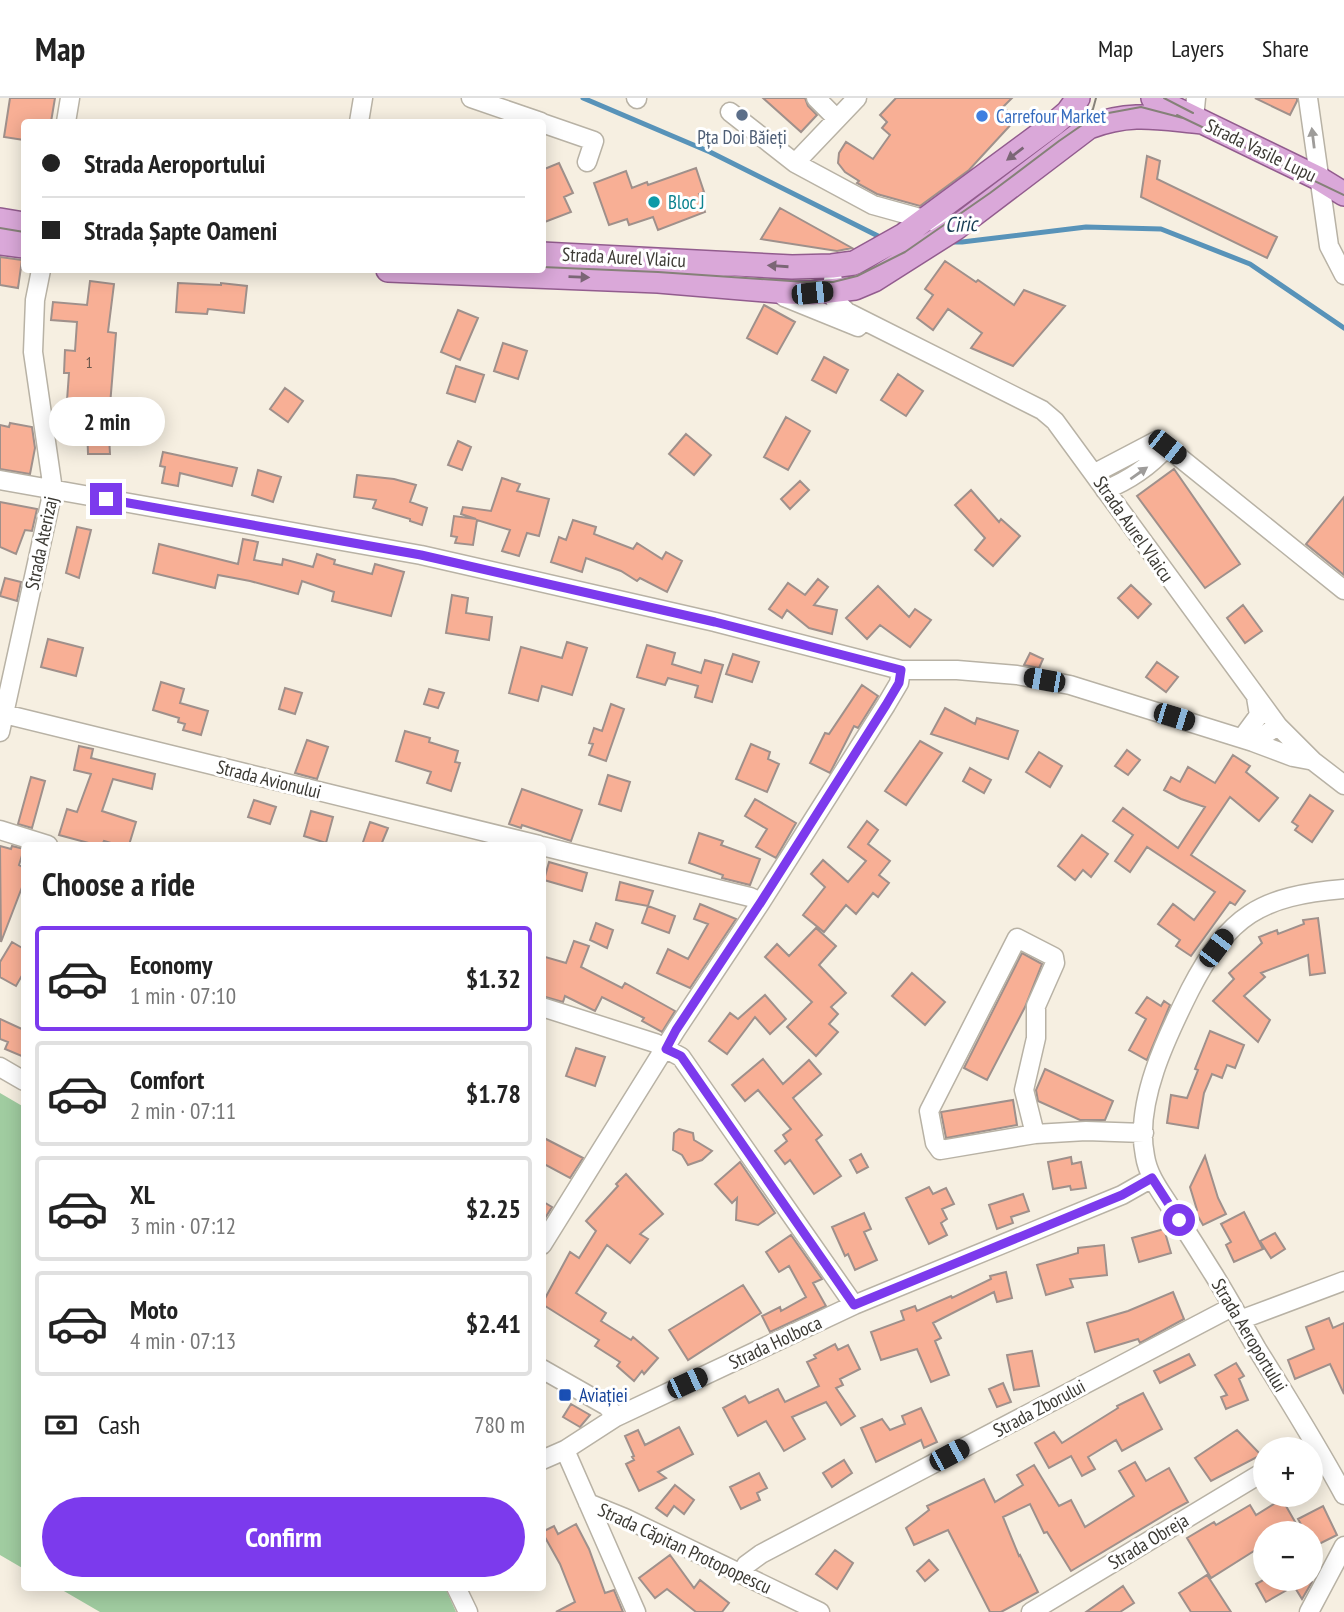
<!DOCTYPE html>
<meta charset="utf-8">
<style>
body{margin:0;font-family:"PT Sans Narrow",sans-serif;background:#f6f6f6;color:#222;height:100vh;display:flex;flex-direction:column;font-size:26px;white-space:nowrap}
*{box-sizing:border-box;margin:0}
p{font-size:23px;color:#767676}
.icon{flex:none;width:38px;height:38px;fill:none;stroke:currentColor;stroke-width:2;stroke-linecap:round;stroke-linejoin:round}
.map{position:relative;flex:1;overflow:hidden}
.side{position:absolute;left:21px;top:744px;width:525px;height:749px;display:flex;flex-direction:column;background:#fff;border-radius:7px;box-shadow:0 4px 18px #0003}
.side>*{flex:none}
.hud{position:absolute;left:21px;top:21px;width:525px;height:154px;border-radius:7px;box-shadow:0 4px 18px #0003;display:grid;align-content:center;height:154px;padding:0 21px;background:#fff}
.fabs{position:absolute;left:1253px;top:1339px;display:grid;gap:14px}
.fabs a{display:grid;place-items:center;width:70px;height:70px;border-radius:50%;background:#fff;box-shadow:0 4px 18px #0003;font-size:35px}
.end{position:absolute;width:32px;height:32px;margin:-16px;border:9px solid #7c3aed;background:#fff;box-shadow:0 0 0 4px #fff}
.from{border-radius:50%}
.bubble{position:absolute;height:49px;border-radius:24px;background:#fff;box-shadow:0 4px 18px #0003;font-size:23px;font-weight:700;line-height:49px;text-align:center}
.car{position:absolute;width:21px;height:42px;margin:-21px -10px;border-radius:9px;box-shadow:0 0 5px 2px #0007;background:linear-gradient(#222 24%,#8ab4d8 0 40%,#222 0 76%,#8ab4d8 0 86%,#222 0)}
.hud b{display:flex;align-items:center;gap:24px;height:66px;font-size:26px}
.hud b+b{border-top:2px solid #e0e0e0}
.hud i{width:18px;height:18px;background:#222}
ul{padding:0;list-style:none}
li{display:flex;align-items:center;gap:21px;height:105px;margin:0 14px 10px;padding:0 7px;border:4px solid #e0e0e0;border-radius:7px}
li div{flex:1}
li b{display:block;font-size:26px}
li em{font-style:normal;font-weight:700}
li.on{border-color:#7c3aed}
li>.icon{width:63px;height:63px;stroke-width:1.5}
h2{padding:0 21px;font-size:32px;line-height:84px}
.pay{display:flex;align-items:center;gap:18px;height:77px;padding:0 21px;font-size:26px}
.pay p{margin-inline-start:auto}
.cta{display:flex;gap:14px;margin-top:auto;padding:14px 21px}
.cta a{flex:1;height:80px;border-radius:42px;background:#7c3aed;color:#fff;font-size:28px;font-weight:700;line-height:80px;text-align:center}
header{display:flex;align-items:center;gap:42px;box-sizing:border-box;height:98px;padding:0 35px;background:#fff;border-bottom:2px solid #e0e0e0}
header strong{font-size:33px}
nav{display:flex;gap:38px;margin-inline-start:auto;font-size:24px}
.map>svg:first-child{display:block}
.green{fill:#a0cca0}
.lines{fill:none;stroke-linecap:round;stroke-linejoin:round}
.stream{stroke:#5893b9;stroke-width:5}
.building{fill:#f8af95;stroke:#9f908b;stroke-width:2}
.minor-casing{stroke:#b8b2a5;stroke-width:21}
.major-casing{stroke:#925c8e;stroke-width:26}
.minor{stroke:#fff;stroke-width:18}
.major{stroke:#daa8d9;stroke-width:23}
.tram{stroke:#858178;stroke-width:2}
.oneway{fill:#9e9c9a}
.oneway2{fill:#7b6676}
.route{stroke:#7c3aed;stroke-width:9}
.service-dot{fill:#5c6f8a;stroke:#fff;stroke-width:2.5}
.shop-dot{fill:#3f7fe0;stroke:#fff;stroke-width:2.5}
.culture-dot{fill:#0f9aa8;stroke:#fff;stroke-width:2.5}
.transit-dot{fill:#1a4fb4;stroke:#fff;stroke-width:2.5}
.labels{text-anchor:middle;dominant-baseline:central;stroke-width:6;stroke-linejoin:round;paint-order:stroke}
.number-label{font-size:16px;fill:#6b574c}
.shop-label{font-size:19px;fill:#366cbe;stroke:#fff;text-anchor:start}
.service-label{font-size:19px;fill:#4e5e75;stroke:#fff}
.street-label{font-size:19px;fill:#3c3a34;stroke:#fff}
.culture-label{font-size:19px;fill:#0d838f;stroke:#fff;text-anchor:start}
.transit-label{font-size:19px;fill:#164399;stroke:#fff;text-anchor:start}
.water-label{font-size:21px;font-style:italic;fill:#193d55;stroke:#fff}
</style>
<header>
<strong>Map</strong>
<nav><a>Map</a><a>Layers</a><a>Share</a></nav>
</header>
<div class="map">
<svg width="1344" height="1514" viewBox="0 0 1344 1514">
<rect width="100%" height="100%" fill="#f6efe1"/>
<path class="green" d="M0,995L24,1009V1471L0,1457Z
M57,1489H445L456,1514H100Z"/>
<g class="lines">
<path class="stream" d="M583,0L710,54L882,140
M951,144H962L1086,129L1161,131L1250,166L1344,230"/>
</g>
<path class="building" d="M10,0H55L51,24H24V42L4,39Z
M763,0H805L808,8L817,17L801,34Z
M896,0H1012L1003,9L1016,21L969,72L920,108L877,96L857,85L859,83L845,74L838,65L839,55L846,44L873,61L890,37L882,30L887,24L880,17Z
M1255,0H1297V3L1290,17Z
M1147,58L1160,63L1157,81L1277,139L1267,160L1141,99Z
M559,65L573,95L564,99L571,114L542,125V72Z
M696,70L704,94L699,96L705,114L658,132L653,119L629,127L627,121L609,127L594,85L626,73L632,90L647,84L648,87Z
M780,110L852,150L837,153L761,141Z
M0,159L22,162L18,190L0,187Z
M945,163L976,184L978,182L1014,207L1024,192L1065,208L1013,268L971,250L982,235L948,211L933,232L917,220L933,197L925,191Z
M90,183L114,186L108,234L116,235L109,319H112V338H109L110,356H88L87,326L66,330L63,316H66L69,275H64L65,252L75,253L77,224L51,222L53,204L87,207Z
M178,185L221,187V185L247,188L244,215L208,211L207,216L176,214Z
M764,207L795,224L777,256L747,240Z
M458,212L478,220L460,262L441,254Z
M503,245L527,253L518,281L494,273Z
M824,259L848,272L836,295L812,282Z
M456,268L484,277L475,304L447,295Z
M898,276L923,293L906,318L881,302Z
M285,290L303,303L288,324L270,311Z
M786,319L810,333L788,372L764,359Z
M10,325L32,329L35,350L30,376L0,371V327L9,329Z
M686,336L711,357L694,377L669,356Z
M458,343L471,349L462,372L448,367Z
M163,354L237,370L232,388L180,375L178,388L162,385L165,369L160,368Z
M1174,371L1240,466L1205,490L1137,398Z
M258,372L281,379L273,404L252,397Z
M357,377L394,381L416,387L410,404L427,410L422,427L410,423V421L373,410L376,402L354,399Z
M502,380L520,386L517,393L549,401L539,438L527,435L519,458L502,453L510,432L477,422L473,447L455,445L457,439L451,438L454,418L476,421L461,416L463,409L491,413Z
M800,383L809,392L790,411L781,401Z
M971,392L999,424L1001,421L1020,438L993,468L975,452L985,440L955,407Z
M1344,399V477L1306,446Z
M0,404L37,411L32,433L25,432L16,456L0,449Z
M573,422L596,429L594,436L633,451L637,445L662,461L666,454L682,463L667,494L640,480L637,483L621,473L586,460L582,474L551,464L559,439L566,442Z
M77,429L91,432L79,480L66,475Z
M243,441L258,444L254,462L282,467L283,461L313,469L317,456L335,462L334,466L372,476L375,466L404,474L391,518L332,503L334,494L302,483L298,496L250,483L218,477L215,490L153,475L159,446L238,466Z
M5,480L21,484L17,503L0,498Z
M818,481L828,489L814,507L837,512L832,536L809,530L787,512L782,520L769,511L788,485L805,497Z
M1131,487L1151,506L1138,520L1118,500Z
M878,488L909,519L915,511L931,522L910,549L880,527L867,541L846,520Z
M452,497L468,500L466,515L492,519L489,542L446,535Z
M1243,507L1262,533L1245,545L1227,520Z
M48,541L83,550L76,578L41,569Z
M567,544L587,550L572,597L542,588L538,603L509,595L521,549L562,560Z
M647,547L675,555L672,566L701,575L705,562L723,567L712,604L695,599L698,588L668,580L665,587L637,579Z
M1030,555L1043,561L1039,570L1024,567Z
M733,556L759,564L752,584L726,576Z
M1157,564L1178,579L1166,594L1146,579Z
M161,584L184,591L180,605L208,613L201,637L183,632L185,626L178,624L179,620L153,612Z
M862,587L878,598L858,630L854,628L830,675L810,665L825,635L829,636Z
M285,590L302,595L295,616L279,611Z
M429,591L444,595L438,610L424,606Z
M611,606L624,611L606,663L589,657L593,646L589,645L594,630L602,633Z
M945,610L975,626L977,620L1018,633L1008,661L931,636Z
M405,633L430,640L429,644L458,653L455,664L460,665L451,693L427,685L431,674L396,663Z
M307,642L328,649L317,681L295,675Z
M920,643L942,655L906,707L885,693Z
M751,646L770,654L768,661L779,666L767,694L736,681Z
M79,648L93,651L91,660L155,676L152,691L113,681L102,713L136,724L129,747H118L104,743L102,747H96L59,737L67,711L77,714L91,676L74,672Z
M1127,652L1140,662L1128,677L1115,668Z
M1039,654L1062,668L1050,689L1026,674Z
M1233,657L1250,668L1246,674L1278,700L1259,723L1230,699L1191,757L1245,793L1235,807L1230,804L1191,858L1176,848L1180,842L1158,826L1173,806L1194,822L1215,794L1147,749L1130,774L1115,763L1133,737L1113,723L1123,710L1178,750L1205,709L1181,701L1164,692L1171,679L1180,684L1188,669L1215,685Z
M970,670L991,682L984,695L963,683Z
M608,677L630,684L621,713L599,706Z
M31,679L45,683L32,730L18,726Z
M522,691L582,712L571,743L522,727L521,730L509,726Z
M1310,697L1333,713L1312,744L1295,732L1298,728L1292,724Z
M755,701L796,725L776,760L756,749L767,731L745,718Z
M254,702L276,709L270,726L248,719Z
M311,713L333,719L326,745L304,738Z
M867,723L878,732L868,746L890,763L879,777L889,785L878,799L873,795L856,816L846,807L824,834L803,817L825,789L811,776L823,762L848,784L866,763L848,749Z
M370,724L388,730L381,747H362Z
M699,735L723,743L721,747L760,761L750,787L722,780L723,777L689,765Z
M1082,737L1108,756L1091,779L1083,772L1075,782L1058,768Z
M0,748L11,751L12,748L24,751L19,767L24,770V784L1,844Z
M549,764L587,775L582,793L544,782Z
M620,784L653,793L648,808L675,818L669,835L642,825L648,808L616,802Z
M700,806L736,821L690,890L657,875L668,851L688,861L708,826L694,821Z
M1318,820L1325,875L1310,877L1308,857L1261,875L1265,879L1244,898L1270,922L1258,944L1213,903L1234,881L1229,875L1262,845L1259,839L1277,832L1278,836L1304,826L1303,822Z
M596,825L613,832L607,850L590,842Z
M816,830L836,848L819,867L846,895L831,909L838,916L829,926L838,934L816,958L787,929L812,904L765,859L777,846L789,858Z
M574,843L589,848L581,869L622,890L625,885L675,913L662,934L642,923L644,920L602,899L595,913L565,898L563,904L542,898V858L566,865Z
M12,844L24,851V874L16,888L0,879V864Z
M1022,855L1042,866L1025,909L987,982L964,970Z
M912,875L945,904L925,927L892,898Z
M765,897L786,921L770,936L755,919L727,956L709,943L730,915L738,921Z
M1147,899L1161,908L1164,903L1170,907L1147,962L1129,952L1146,921L1136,915Z
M0,921L24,932V959L5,951L8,944L0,941Z
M1210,933L1244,947L1235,970L1227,967L1222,980L1212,976L1204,995L1198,1030L1167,1025L1171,997L1187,1000L1198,972L1195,971Z
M576,950L605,959L595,988L566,978Z
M763,961L783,986L809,962L821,976L793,1000L822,1037L816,1042L841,1078L814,1096L790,1062L785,1066L775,1053L787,1043L783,1037L791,1031L758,992L745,1003L732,987Z
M1045,971L1113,1003L1105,1022H1080L1038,1003L1036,992Z
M1013,1002L1017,1027L946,1040L941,1014Z
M679,1031L693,1035L694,1042L712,1053L702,1062L688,1067L682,1057L673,1052L674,1035Z
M542,1039L583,1060L570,1080L542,1065Z
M861,1056L868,1069L857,1075L850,1062Z
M1205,1058L1218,1100L1226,1116L1203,1127L1195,1113L1197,1112L1190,1089Z
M1071,1059L1072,1066L1081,1064L1086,1090L1071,1092L1070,1088L1053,1091L1048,1064Z
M740,1064L775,1115L758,1127L736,1122L737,1100L732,1105L715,1086Z
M626,1076L663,1116L640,1136L648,1141L630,1165L607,1147L576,1195L606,1215L601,1223L631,1242L633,1239L658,1260L644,1276L642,1273L634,1283L617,1268L620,1264L595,1248L599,1242L542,1206L570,1154L579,1160L596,1133L586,1123L618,1088L616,1086Z
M929,1089L933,1096L946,1090L954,1106L942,1111L947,1121L941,1125L947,1137L929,1146L906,1100Z
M1023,1096L1029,1113L1011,1119L1013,1125L997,1131L989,1107Z
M542,1103L552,1109L542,1125Z
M1244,1114L1263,1151L1234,1164L1226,1147L1231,1144L1221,1126Z
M864,1115L871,1131L864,1134L877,1162L855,1172L848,1156L845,1158L832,1129Z
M1164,1131L1171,1155L1139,1164L1132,1140Z
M1275,1135L1285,1151L1271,1160L1260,1143Z
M791,1137L822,1181L813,1185L826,1208L770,1234L762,1218L780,1209L781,1213L806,1199L789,1168L779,1174L766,1154Z
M1104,1147L1107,1177L1070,1181L1073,1189L1046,1197L1037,1167L1078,1155V1150Z
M1006,1174L1012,1200L997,1204L994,1194L933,1225L941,1240L935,1243L949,1277L931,1284L917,1251L881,1262L871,1234L904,1222L901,1213L915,1208L917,1213L951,1198L952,1200L991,1181L990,1178Z
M743,1187L761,1215L688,1262L669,1232Z
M1173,1194L1184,1221L1140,1245L1138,1241L1095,1254L1087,1225L1128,1213Z
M1329,1220L1333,1230L1344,1225V1296L1330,1266L1295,1281L1288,1262L1314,1251L1306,1229Z
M835,1246L838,1252L848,1247L860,1271L840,1281L843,1287L836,1290L855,1318L841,1327L826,1304L792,1319L805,1341L784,1353L766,1323L738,1338L723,1310L745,1298L749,1305L778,1291L785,1304L819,1288L807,1264L816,1260L814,1257Z
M1032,1253L1039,1288L1014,1292L1007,1257Z
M1189,1256L1195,1267L1160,1285L1154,1273Z
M1236,1265L1244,1278L1239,1281L1248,1302L1226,1311L1221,1299L1227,1297L1215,1277Z
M1003,1285L1011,1304L997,1309L989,1291Z
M1143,1295L1162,1331L1122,1353L1116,1342L1088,1359L1095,1371L1082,1378L1071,1358L1049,1370L1035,1345L1054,1334L1062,1345L1118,1310L1117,1308Z
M571,1306L590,1317L580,1329L563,1319Z
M921,1310L937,1344L924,1350L921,1342L876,1364L861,1330L882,1321L890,1332L905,1326L902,1318Z
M679,1329L693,1356L658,1374L666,1380L639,1393L626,1366L634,1362L632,1359L634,1358L625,1338L638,1332L645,1347Z
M1237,1332L1261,1357L1211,1383L1195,1360Z
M844,1362L852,1375L832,1389L823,1375Z
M1135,1364L1146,1383L1169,1370L1188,1404L1173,1412L1071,1473L1047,1434L1044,1435L1030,1406L1003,1419L1019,1458L1020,1457L1038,1494L1001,1514H990L948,1432L914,1447L906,1430L929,1412L927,1408L984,1381L995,1404L1023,1387L1017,1377L1034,1367L1059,1408L1071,1402L1085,1429L1134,1398L1119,1373Z
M759,1375L767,1390L757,1395L760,1402L741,1411L730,1389Z
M675,1387L694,1402L684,1416L674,1408L667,1418L656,1410Z
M1282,1401L1298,1429L1289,1435H1265V1446L1211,1480L1187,1440L1214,1424L1216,1427L1250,1407L1256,1417Z
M1323,1408L1337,1437L1313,1449L1311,1435H1306L1298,1421Z
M576,1426L589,1451L605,1495L614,1492L623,1514H556L575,1504L560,1466L542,1434L554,1428L558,1436Z
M835,1452L853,1465L837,1491L816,1476Z
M670,1457L694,1490L700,1482L729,1505L722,1514H696L667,1491L655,1500L639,1480Z
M929,1462L938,1472L925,1483L917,1473Z
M1207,1477L1231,1514H1191L1179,1495Z
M1267,1480H1310L1312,1484L1302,1501L1294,1488L1266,1504L1256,1486Z
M1123,1488L1134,1505L1120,1514H1086Z"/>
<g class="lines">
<g class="minor-casing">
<path id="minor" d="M471,0L541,24
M636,0L637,1
M816,0L837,21
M1308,0L1329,148L1344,177
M730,14L795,65L873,107L956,130
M1194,20L1196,0
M66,24L70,0
M359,24L363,0
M542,25L594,43L587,64
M795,65L857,0
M833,182L835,202L847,214L1042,312L1055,323L1278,628L1313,663L1344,687
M784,199L858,229
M1095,375L1158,342L1344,492
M0,382L421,457L715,524L901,572H957L1017,577L1070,587L1253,644L1278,628
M1105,392C1130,382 1149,369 1167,349
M0,615L539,747
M0,634L53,392L33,254L35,202L41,172
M1242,640L1259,617L1256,599
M1253,644L1293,659L1309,662
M0,732L48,747
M542,748L750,799L761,804
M1344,791C1260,798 1229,817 1190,892C1167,938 1134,1005 1145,1058C1148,1078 1161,1094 1171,1110C1186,1132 1200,1155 1214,1177C1229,1201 1243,1227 1257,1251C1287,1299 1317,1347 1344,1397
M542,909L655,945L681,959L854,1207
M0,969L24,983
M1035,1036L940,1052L935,1045L929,1013L1017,840L1054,859L1055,865L1036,908V940L1024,992L1035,1036L1086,1033L1144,1035
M542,1147L676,932L761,804L886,607L899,585L901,572
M1240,1222L1344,1183
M542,1271L607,1308L616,1319
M565,1352L636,1514
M542,1362L565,1352L616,1319L854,1207L1122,1097L1152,1080
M588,1405L625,1420L820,1514
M741,1476L746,1467L761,1456L1232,1209
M456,1489L468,1514
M1031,1514L1265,1373
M1309,1514L1344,1448"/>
</g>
<g class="major-casing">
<path id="major" d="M1153,0L1318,80L1344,96
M0,122L24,126
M0,145L24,148
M542,156L792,169L832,168L854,165L904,137L1054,26L1068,14L1078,0
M388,172L658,183L788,194L812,195L855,190L874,182L956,130L1089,29C1132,13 1158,20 1202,24"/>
</g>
<use href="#minor" class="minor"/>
<use href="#major" class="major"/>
<path class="tram" d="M1164,0L1193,15
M1177,17L1344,97
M1080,25L1093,11L1096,0
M0,130L24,134
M542,169L658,174L805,184H833L857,178L905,154L990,95L1059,43L1085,25L1103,16L1141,9L1183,20"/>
</g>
<defs><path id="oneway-solid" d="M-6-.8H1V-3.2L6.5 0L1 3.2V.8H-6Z" transform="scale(1.75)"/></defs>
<g class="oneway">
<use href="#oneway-solid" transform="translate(1313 40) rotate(-97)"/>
<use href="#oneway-solid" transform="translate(1139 375) rotate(-35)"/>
</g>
<g class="oneway2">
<use href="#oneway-solid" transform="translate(1015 56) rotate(143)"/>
<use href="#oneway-solid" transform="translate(778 168) rotate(-176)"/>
<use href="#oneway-solid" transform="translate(579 179) rotate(2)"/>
</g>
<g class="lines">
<path class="route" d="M106,401L421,457L715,524L901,572L899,585L886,607L761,804L676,932L666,951L681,958L854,1207L1122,1097L1152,1080L1179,1122"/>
</g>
<circle class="service-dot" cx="742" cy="17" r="7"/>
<circle class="shop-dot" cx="982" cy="18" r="7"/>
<circle class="culture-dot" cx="654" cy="104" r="7"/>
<rect class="transit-dot" x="558" y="1290" width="14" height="14" rx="3.5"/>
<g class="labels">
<g class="number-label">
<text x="89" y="264">1</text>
</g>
<g class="shop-label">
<text x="996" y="18">Carrefour Market</text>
</g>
<g class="service-label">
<text x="742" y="39">Pța Doi Băieți</text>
</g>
<g class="street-label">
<text transform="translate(1261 52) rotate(26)">Strada Vasile Lupu</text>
<text transform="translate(624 159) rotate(3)">Strada Aurel Vlaicu</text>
<text transform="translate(1134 431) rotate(55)">Strada Aurel Vlaicu</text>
<text transform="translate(41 445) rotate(-78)">Strada Aterizaj</text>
<text transform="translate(269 681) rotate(14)">Strada Avionului</text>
<text transform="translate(1250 1237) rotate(59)">Strada Aeroportului</text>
<text transform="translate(775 1244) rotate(-25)">Strada Holboca</text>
<text transform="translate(1039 1310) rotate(-28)">Strada Zborului</text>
<text transform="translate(1148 1443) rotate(-31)">Strada Obreja</text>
<text transform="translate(685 1450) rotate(25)">Strada Căpitan Protopopescu</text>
</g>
<g class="culture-label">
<text x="668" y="104">Bloc J</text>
</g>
<g class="transit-label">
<text x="579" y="1297">Aviației</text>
</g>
<g class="water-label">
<text transform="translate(961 126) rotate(-2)">Ciric</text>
</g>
</g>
</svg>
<div class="fabs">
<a>+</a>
<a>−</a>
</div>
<i class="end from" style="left:1179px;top:1122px"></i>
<i class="end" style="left:106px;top:401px"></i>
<div class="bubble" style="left:49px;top:299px;width:116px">2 min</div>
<i class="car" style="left:812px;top:195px;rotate:84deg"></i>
<i class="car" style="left:1167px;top:349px;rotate:128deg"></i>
<i class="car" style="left:1044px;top:582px;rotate:280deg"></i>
<i class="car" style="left:1174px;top:619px;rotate:107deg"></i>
<i class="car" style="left:1216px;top:850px;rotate:37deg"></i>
<i class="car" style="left:687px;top:1285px;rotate:65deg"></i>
<i class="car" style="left:949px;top:1357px;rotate:62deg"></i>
<div class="hud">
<b><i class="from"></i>Strada Aeroportului</b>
<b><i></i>Strada Șapte Oameni</b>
</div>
<section class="side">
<h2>Choose a ride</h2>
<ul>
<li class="on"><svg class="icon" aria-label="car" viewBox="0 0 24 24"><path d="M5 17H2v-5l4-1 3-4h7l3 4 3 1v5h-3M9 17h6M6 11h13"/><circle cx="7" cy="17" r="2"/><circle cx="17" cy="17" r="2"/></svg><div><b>Economy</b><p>1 min · 07:10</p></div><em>$1.32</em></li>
<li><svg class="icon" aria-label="car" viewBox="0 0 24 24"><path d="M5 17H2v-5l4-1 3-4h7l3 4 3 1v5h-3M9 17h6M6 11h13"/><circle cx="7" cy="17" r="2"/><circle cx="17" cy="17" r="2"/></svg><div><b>Comfort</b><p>2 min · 07:11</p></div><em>$1.78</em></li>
<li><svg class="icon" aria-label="car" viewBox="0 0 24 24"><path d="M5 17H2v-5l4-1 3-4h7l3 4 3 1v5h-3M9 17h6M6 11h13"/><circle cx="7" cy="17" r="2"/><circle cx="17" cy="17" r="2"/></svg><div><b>XL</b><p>3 min · 07:12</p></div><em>$2.25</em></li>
<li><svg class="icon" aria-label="car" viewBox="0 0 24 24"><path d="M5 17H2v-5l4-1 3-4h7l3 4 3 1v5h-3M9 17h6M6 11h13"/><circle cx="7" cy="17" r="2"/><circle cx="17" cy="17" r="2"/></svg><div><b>Moto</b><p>4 min · 07:13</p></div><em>$2.41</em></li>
</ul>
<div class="pay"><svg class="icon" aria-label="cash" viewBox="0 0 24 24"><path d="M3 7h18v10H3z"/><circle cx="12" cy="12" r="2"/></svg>Cash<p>780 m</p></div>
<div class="cta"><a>Confirm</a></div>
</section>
</div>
